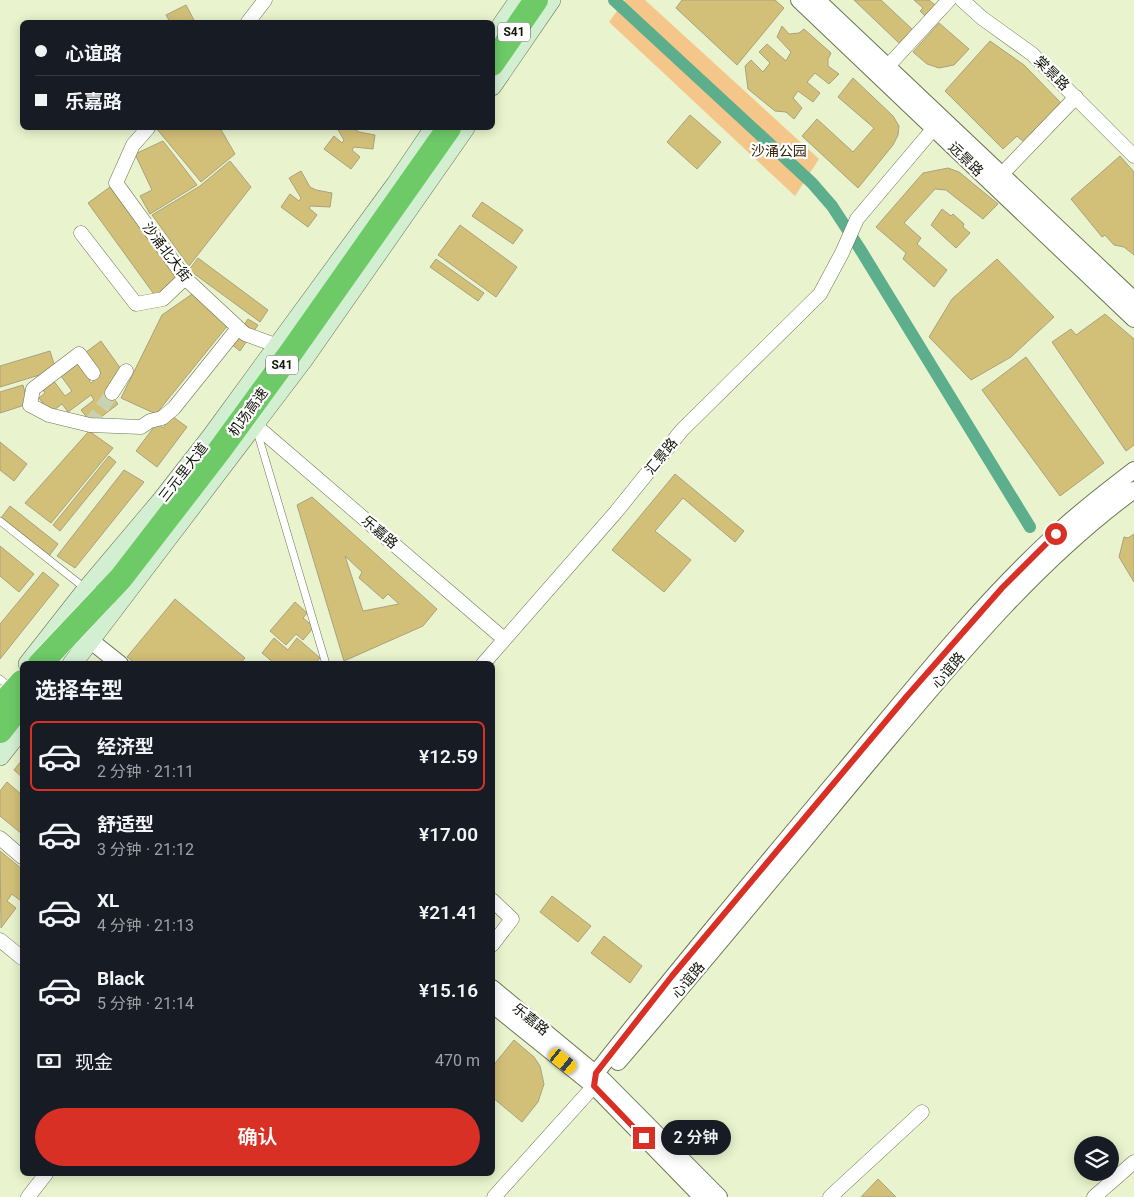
<!DOCTYPE html>
<html lang="zh">
<meta charset="utf-8">
<style>
body{margin:0;font-family:Roboto,"Noto Sans SC",sans-serif;background:#20242c;color:#f1f3f6;height:100vh;display:flex;flex-direction:column;font-size:19px;white-space:nowrap}
*{box-sizing:border-box;margin:0}
p{font-size:16px;color:#9ea1a6}
.icon{flex:none;width:28px;height:28px;fill:none;stroke:currentColor;stroke-width:2;stroke-linecap:round;stroke-linejoin:round}
.map{position:relative;flex:1;overflow:hidden}
.sheet{position:absolute;left:20px;top:661px;width:475px;height:515px;display:flex;flex-direction:column;background:#171b24;border-radius:8px;box-shadow:0 2px 12px #0003}
.sheet>*{flex:none}
.banner{position:absolute;left:20px;top:20px;width:475px;height:110px;border-radius:8px;box-shadow:0 2px 12px #0003;display:grid;align-content:center;height:110px;padding:0 15px;background:#171b24}
.tools{position:absolute;left:1074px;top:1136px;display:grid;gap:10px}
.tools a{display:grid;place-items:center;width:45px;height:45px;border-radius:50%;background:#171b24;box-shadow:0 2px 12px #0003;font-size:25px}
.end{position:absolute;width:22px;height:22px;margin:-11px;border:6px solid #d93025;background:#fff;box-shadow:0 0 0 2px #fff}
.from{border-radius:50%}
.bubble{position:absolute;height:35px;border-radius:18px;background:#171b24;box-shadow:0 2px 12px #0003;font-size:16px;font-weight:600;line-height:35px;text-align:center}
.car{position:absolute;width:15px;height:30px;margin:-15px -8px;border-radius:6px;box-shadow:0 0 4px 1px #0007;background:linear-gradient(#f5c518 24%,#345 0 40%,#f5c518 0 76%,#345 0 86%,#f5c518 0)}
.banner b{display:flex;align-items:center;gap:18px;height:48px;font-size:19px}
.banner b+b{border-top:1px solid #363941}
.banner i{width:12px;height:12px;background:#f1f3f6}
ul{padding:0;list-style:none}
li{display:flex;align-items:center;gap:15px;height:70px;margin:0 10px 8px;padding:0 5px;border:2px solid transparent;border-radius:8px}
li div{flex:1}
li b{display:block;font-size:19px}
li em{font-style:normal;font-weight:600}
li.active{border-color:#d93025}
li>.icon{width:45px;height:45px;stroke-width:1.5}
h2{padding:0 15px;font-size:22px;line-height:60px}
.pay{display:flex;align-items:center;gap:12px;height:55px;padding:0 15px;font-size:19px}
.pay p{margin-inline-start:auto}
.cta{display:flex;gap:10px;margin-top:auto;padding:10px 15px}
.cta a{flex:1;height:58px;border-radius:30px;background:#d93025;color:#fff;font-size:20px;font-weight:600;line-height:58px;text-align:center}
.map>svg:first-child{display:block}
.green{fill:#f4c68a}
.lines{fill:none;stroke-linecap:round;stroke-linejoin:round}
.canal{stroke:#5cae8d;stroke-width:12}
.building{fill:#d2c078;stroke:#aaa17e;fill-rule:evenodd}
.minor-tunnel{stroke:#c9d2b0;stroke-width:14;stroke-dasharray:14 7;stroke-linecap:butt}
.service-casing{stroke:#6d7554;stroke-width:8}
.minor-casing{stroke:#6d7554;stroke-width:15}
.tertiary-casing{stroke:#6d7554;stroke-width:18}
.secondary-casing{stroke:#6d7554;stroke-width:20}
.motorway-casing{stroke:#fff;stroke-width:25}
.service{stroke:#fff;stroke-width:7}
.minor{stroke:#fff;stroke-width:14}
.tertiary{stroke:#fff;stroke-width:16}
.secondary{stroke:#d3efd1;stroke-width:19}
.motorway{stroke:#6dca67;stroke-width:24}
.motorway-bridge-casing{stroke:#fff;stroke-width:25;stroke-linecap:butt}
.motorway-bridge{stroke:#6dca67;stroke-width:24}
.route{stroke:#d93025;stroke-width:6}
.labels{text-anchor:middle;dominant-baseline:central;stroke-width:4.5;stroke-linejoin:round;paint-order:stroke}
.shield{fill:#fff;stroke:#5a5d54;stroke-width:1}
.shield-label{font-size:12px;font-weight:bold;fill:#14170a}
.street-label{font-size:14px;fill:#14170a;stroke:#fff}
.park-label{font-size:14px;fill:#39260b;stroke:#fff}
</style>
<div class="map">
<svg width="1134" height="1197" viewBox="0 0 1134 1197">
<rect width="100%" height="100%" fill="#e9f3cd"/>
<path class="green" d="M625,0H645L819,159L795,196L609,22Z"/>
<g class="lines">
<path class="canal" d="M614,0L812,183L832,206L860,249L1030,527"/>
</g>
<path class="building" d="M682,0H775L784,8L737,65L676,8Z
M854,0H881L913,30L900,44Z
M914,0H929L935,5L926,17L920,11L923,8Z
M186,5L195,22H170L166,15Z
M939,23L969,49L954,65L939,68L927,64L913,52Z
M782,26L789,34L799,33L804,29L831,53L828,59V66L839,74L829,84L815,73L807,82L820,93L813,102L798,91L793,98L802,108L794,119L786,112L775,111L748,89L745,66L751,60L763,72L770,63L759,52L767,44L786,61L791,52L777,37Z
M990,41L1024,65L1061,103L1024,142L1017,136L1003,149L945,91Z
M853,78L893,116L899,126L898,135L893,145L858,188L802,136L817,119L853,152L874,128L838,97Z
M690,115L721,142L697,169L667,142Z
M156,128H220L235,154L201,182Z
M337,128H352L359,132L375,135L373,149L354,147L352,150L360,157L351,169L324,149L334,136L342,143L344,140Z
M163,141L197,185L150,214L140,196L152,190L135,154Z
M1120,156L1134,172V255L1124,247L1114,245L1105,235L1102,237L1071,199Z
M230,161L251,187L189,266L152,215L200,186Z
M948,168L959,172L998,204L983,219L946,190L935,189L904,223L921,238L917,244L947,270L934,287L903,259L906,253L876,227L923,173Z
M301,171L310,187L316,190L332,193L330,207L311,206L309,208L317,215L308,227L281,207L290,194L299,201L301,198L289,178Z
M110,187L179,281L156,297L88,203Z
M482,202L523,230L513,244L472,216Z
M942,209L951,216L953,214L964,224L963,227L970,233L956,248L931,225Z
M460,225L517,267L496,297L438,255Z
M198,258L268,310L260,322L189,270Z
M436,259L484,293L478,301L430,267Z
M997,259L1054,317L1011,357L971,380L929,337L952,299Z
M195,292L228,325L156,414L121,398L162,315Z
M1105,314L1134,339V445L1126,451L1052,342L1071,329L1076,335Z
M248,319L258,325L240,351L231,344Z
M101,341L123,372L106,388L118,404L92,424L81,410L94,400L91,395L68,412L62,404L50,413L39,398L45,393L42,388L53,380L65,396L72,391L58,372L78,356L94,377L89,381L91,383L99,377L82,355Z
M50,351L56,370L0,387V366Z
M1026,357L1104,463L1060,496L982,390Z
M23,385L28,404L0,413V392Z
M172,416L187,427L157,467L136,451L157,423L163,428Z
M89,431L113,448L51,523L25,503Z
M0,442L27,464L14,481L0,470Z
M109,456L116,462L60,531L53,525Z
M124,470L144,482L75,568L57,556Z
M675,474L744,531L735,542L683,498L655,531L691,560L664,592L612,550Z
M312,497L437,609L423,626L344,661L297,505ZM345,556L362,572L359,578L383,599L388,594L399,604L363,611Z
M10,506L58,544L49,556L1,518Z
M1134,534V582L1119,557L1124,537L1128,538Z
M0,546L34,574L19,592L0,576Z
M43,572L59,585L0,659V624Z
M175,599L245,658L240,664H136L127,657Z
M295,602L307,613L303,618L314,627L303,640L296,634L286,645L270,631Z
M274,638L288,650L297,638L320,658L315,664H275L262,653Z
M22,760V777L14,770Z
M7,782L22,795V834L0,816V791Z
M0,851L22,869V899L21,901L12,894L7,901L16,908L1,928Z
M552,896L591,926L578,942L540,912Z
M604,936L642,966L630,983L591,953Z
M514,1040L534,1057L540,1066L544,1084L538,1102L522,1122L492,1097V1067Z
M878,1179L896,1197H861Z"/>
<g class="lines">
<path class="minor-tunnel" d="M90,425L112,393"/>
<g class="service-casing">
<path id="service" d="M256,428L326,664
M0,521L86,589
M0,679L10,687"/>
</g>
<g class="minor-casing">
<path id="minor" d="M962,0L982,18L1032,54L1134,156
M248,22L265,0
M888,66L949,0
M148,128L133,145L116,183L185,278L245,334L278,346
M1002,174L1076,97
M81,233L136,304L163,299L185,278
M93,373L79,354L33,389L30,405L49,415L90,425L141,427L150,421L162,418L174,408L238,328
M112,393L126,371
M255,425L504,639
M483,664L616,512L682,430L820,294L842,253L857,219L934,128
M0,838L22,857
M492,900L512,919L492,945
M0,940L22,958
M28,1197L46,1174
M494,1197L594,1086
M830,1197L922,1112
M1094,1197L1134,1162"/>
</g>
<g class="tertiary-casing">
<path id="tertiary" d="M799,0L1134,319
M817,0L1134,300
M81,633L120,664
M492,988L603,1080L719,1197
M492,1004L594,1086L702,1197
M618,1062C704,962 788,860 872,759C953,663 1033,564 1134,490
M594,1086L596,1073C676,971 760,871 844,771C911,691 978,606 1055,535C1080,511 1107,491 1134,470"/>
</g>
<g class="secondary-casing">
<path id="secondary" d="M492,39L519,0
M492,86L551,0
M28,664L86,590L161,501L211,437L396,184L434,128
M72,664L303,360L465,128
M0,756L22,728"/>
</g>
<g class="motorway-casing">
<path id="motorway" d="M492,64L536,0
M105,595L121,578L219,451L292,351L449,128
M0,707L22,682
M0,731L22,703"/>
</g>
<use href="#service" class="service"/>
<use href="#minor" class="minor"/>
<use href="#tertiary" class="tertiary"/>
<use href="#secondary" class="secondary"/>
<use href="#motorway" class="motorway"/>
<g class="motorway-bridge-casing">
<path id="motorway-bridge" d="M40,664L105,595"/>
</g>
<use href="#motorway-bridge" class="motorway-bridge"/>
</g>
<g class="lines">
<path class="route" d="M644,1138L594,1086L596,1073L672,976L907,696L1002,588L1056,534"/>
</g>
<g class="labels">
<g class="shield">
<rect x="498" y="22.5" width="32" height="19" rx="4"/>
<rect x="266" y="355.5" width="32" height="19" rx="4"/>
</g>
<g class="shield-label">
<text x="514" y="32">S41</text>
<text x="282" y="365">S41</text>
</g>
<g class="street-label">
<text transform="translate(1052 73) rotate(44)">棠景路</text>
<text transform="translate(966 159) rotate(44)">远景路</text>
<text transform="translate(167 252) rotate(53)">沙涌北大街</text>
<text transform="translate(248 412) rotate(-54)">机场高速</text>
<text transform="translate(661 456) rotate(-51)">汇景路</text>
<text transform="translate(183 472) rotate(-52)">三元里大道</text>
<text transform="translate(380 532) rotate(41)">乐嘉路</text>
<text transform="translate(948 670) rotate(-49)">心谊路</text>
<text transform="translate(688 980) rotate(-50)">心谊路</text>
<text transform="translate(531 1019) rotate(39)">乐嘉路</text>
</g>
<g class="park-label">
<text x="779" y="151">沙涌公园</text>
</g>
</g>
</svg>
<div class="tools">
<a><svg class="icon" aria-label="layers" viewBox="0 0 24 24"><path d="M12 4l9 5-9 5-9-5zM3 14l9 5 9-5"/></svg></a>
</div>
<i class="end from" style="left:1056px;top:534px"></i>
<i class="end" style="left:644px;top:1138px"></i>
<div class="bubble" style="left:661px;top:1120px;width:70px">2 分钟</div>
<i class="car" style="left:563px;top:1061px;rotate:129deg"></i>
<div class="banner">
<b><i class="from"></i>心谊路</b>
<b><i></i>乐嘉路</b>
</div>
<section class="sheet">
<h2>选择车型</h2>
<ul>
<li class="active"><svg class="icon" aria-label="car" viewBox="0 0 24 24"><path d="M5 17H2v-5l4-1 3-4h7l3 4 3 1v5h-3M9 17h6M6 11h13"/><circle cx="7" cy="17" r="2"/><circle cx="17" cy="17" r="2"/></svg><div><b>经济型</b><p>2 分钟 · 21:11</p></div><em>¥12.59</em></li>
<li><svg class="icon" aria-label="car" viewBox="0 0 24 24"><path d="M5 17H2v-5l4-1 3-4h7l3 4 3 1v5h-3M9 17h6M6 11h13"/><circle cx="7" cy="17" r="2"/><circle cx="17" cy="17" r="2"/></svg><div><b>舒适型</b><p>3 分钟 · 21:12</p></div><em>¥17.00</em></li>
<li><svg class="icon" aria-label="car" viewBox="0 0 24 24"><path d="M5 17H2v-5l4-1 3-4h7l3 4 3 1v5h-3M9 17h6M6 11h13"/><circle cx="7" cy="17" r="2"/><circle cx="17" cy="17" r="2"/></svg><div><b>XL</b><p>4 分钟 · 21:13</p></div><em>¥21.41</em></li>
<li><svg class="icon" aria-label="car" viewBox="0 0 24 24"><path d="M5 17H2v-5l4-1 3-4h7l3 4 3 1v5h-3M9 17h6M6 11h13"/><circle cx="7" cy="17" r="2"/><circle cx="17" cy="17" r="2"/></svg><div><b>Black</b><p>5 分钟 · 21:14</p></div><em>¥15.16</em></li>
</ul>
<div class="pay"><svg class="icon" aria-label="cash" viewBox="0 0 24 24"><path d="M3 7h18v10H3z"/><circle cx="12" cy="12" r="2"/></svg>现金<p>470 m</p></div>
<div class="cta"><a>确认</a></div>
</section>
</div>
